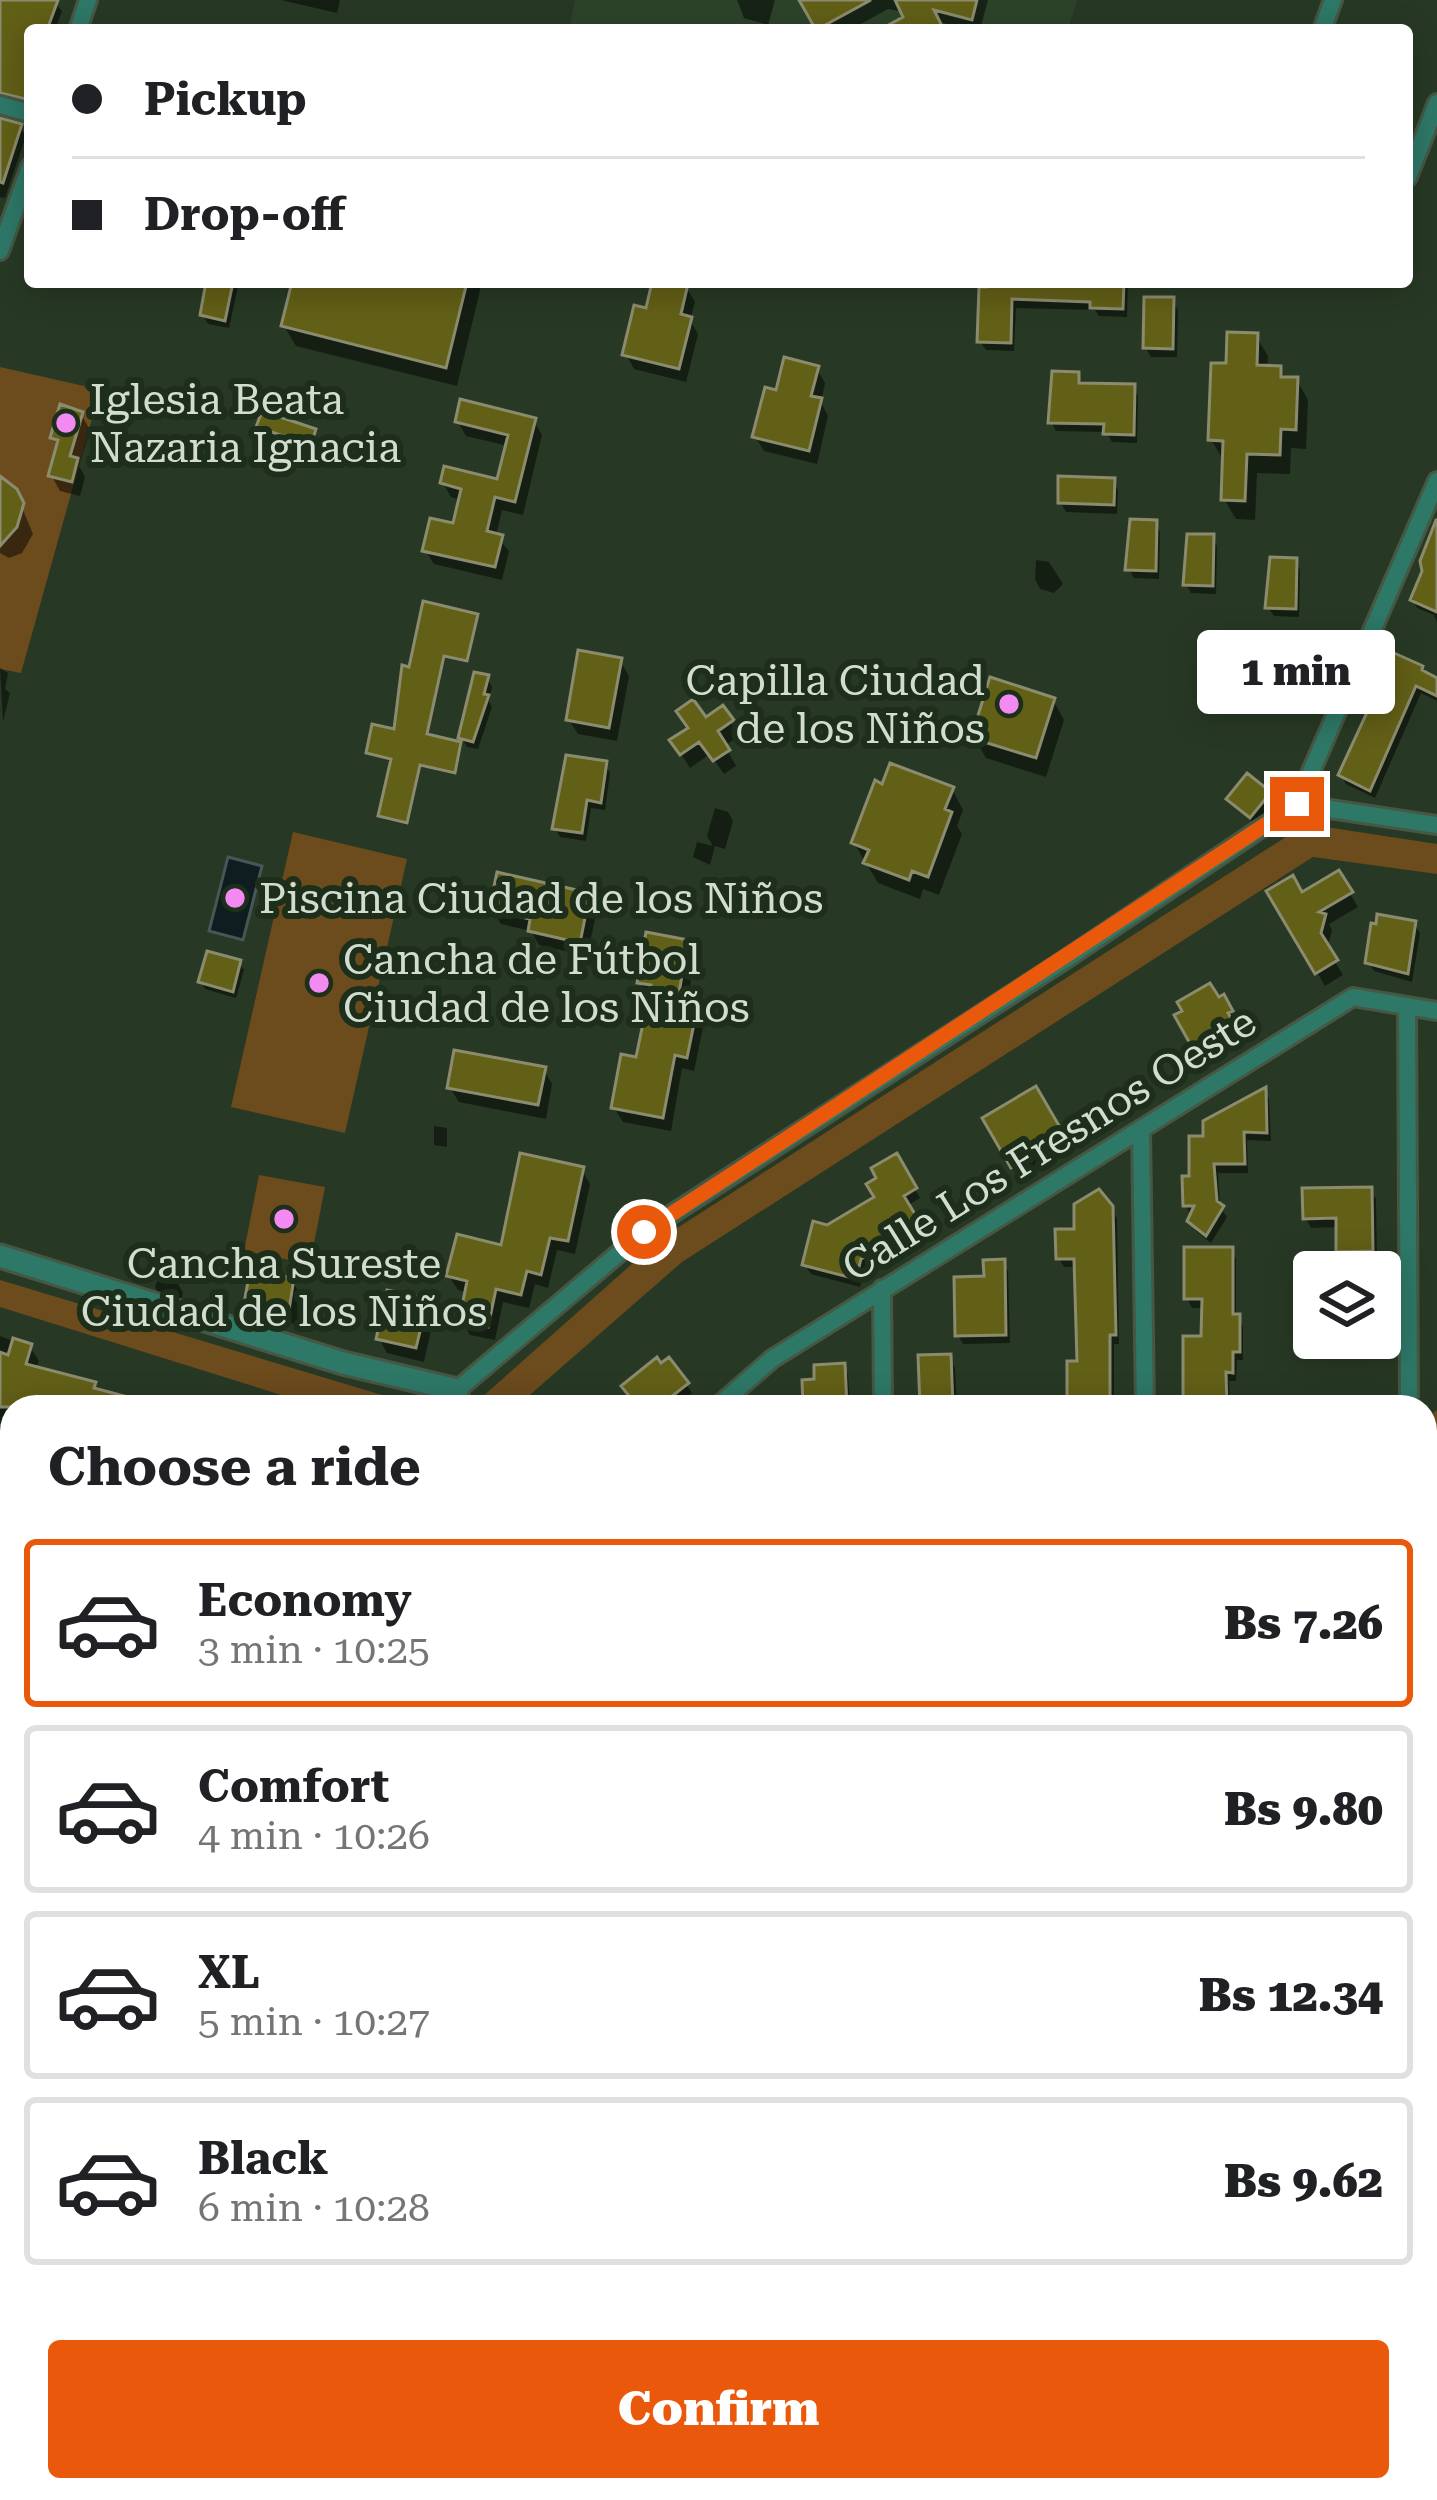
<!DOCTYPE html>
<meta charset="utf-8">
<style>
body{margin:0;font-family:"Roboto Serif",serif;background:#f2f2f2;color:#202124;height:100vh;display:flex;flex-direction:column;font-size:45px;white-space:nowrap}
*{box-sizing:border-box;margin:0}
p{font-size:39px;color:#757577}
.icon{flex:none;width:66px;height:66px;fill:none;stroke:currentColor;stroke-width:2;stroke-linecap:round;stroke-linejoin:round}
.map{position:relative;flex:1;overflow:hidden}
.drawer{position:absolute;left:0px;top:1395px;width:1437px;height:1107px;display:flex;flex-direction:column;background:#fff;border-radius:36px 36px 0 0;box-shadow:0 6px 30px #0003}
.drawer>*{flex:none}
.banner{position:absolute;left:24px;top:24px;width:1389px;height:264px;border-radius:12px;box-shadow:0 6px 30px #0003;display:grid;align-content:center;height:264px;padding:0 48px;background:#fff}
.tools{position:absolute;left:1293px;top:1251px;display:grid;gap:24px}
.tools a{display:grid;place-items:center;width:108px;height:108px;border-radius:12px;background:#fff;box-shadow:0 6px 30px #0003;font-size:60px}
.end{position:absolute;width:54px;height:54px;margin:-27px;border:15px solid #ea580c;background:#fff;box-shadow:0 0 0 6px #fff}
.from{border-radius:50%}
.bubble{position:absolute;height:84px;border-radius:12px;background:#fff;box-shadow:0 6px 30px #0003;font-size:39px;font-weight:800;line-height:84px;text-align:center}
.banner b{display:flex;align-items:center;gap:42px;height:114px;font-size:45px}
.banner b+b{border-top:3px solid #e0e0e0}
.banner i{width:30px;height:30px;background:#202124}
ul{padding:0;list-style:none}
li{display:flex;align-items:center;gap:36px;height:168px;margin:0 24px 18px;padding:0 24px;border:6px solid #e0e0e0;border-radius:12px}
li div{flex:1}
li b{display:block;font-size:45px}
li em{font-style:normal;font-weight:800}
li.active{border-color:#ea580c}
li>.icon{width:108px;height:108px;stroke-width:1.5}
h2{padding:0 48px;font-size:54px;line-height:144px}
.cta{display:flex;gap:24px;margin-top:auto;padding:24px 48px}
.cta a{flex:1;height:138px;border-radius:12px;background:#ea580c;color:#fff;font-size:48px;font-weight:800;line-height:138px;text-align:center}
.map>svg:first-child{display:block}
.built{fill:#2c432a}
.green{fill:#6c4b1d}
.water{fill:#0d1d20;stroke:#485755;stroke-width:3}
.shadow{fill:#0007}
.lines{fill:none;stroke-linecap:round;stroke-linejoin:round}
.canal{stroke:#0d1d20;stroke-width:21}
.building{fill:#625f17;stroke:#8b8b6e;stroke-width:3}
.service-casing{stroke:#465743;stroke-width:14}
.minor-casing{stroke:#465743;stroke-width:22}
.tertiary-casing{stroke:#465743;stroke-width:27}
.secondary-casing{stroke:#465743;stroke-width:30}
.service{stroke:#2e7868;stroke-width:8}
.minor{stroke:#2e7868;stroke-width:16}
.tertiary{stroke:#2e7868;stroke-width:21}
.secondary{stroke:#3b9a86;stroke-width:24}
.route{stroke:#ea580c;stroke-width:15}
.poi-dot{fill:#f38af1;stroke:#1d2e1b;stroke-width:4.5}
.labels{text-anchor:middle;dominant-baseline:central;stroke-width:12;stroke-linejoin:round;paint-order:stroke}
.poi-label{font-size:42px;fill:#d2ddd0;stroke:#1d2e1b;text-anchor:start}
.street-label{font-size:42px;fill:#d2ddd0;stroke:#1d2e1b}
</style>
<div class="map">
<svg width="1437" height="2500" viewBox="0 0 1437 2500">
<rect width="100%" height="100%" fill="#273924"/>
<path class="built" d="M575,0H1077L1068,30H569Z"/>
<path class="green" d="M0,367L84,386L97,401L21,673L0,669Z
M1306,824L1437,844V874L1313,857L682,1262L516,1407H471L660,1239Z
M293,832L407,859L345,1133L231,1107Z
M259,1175L325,1187L310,1264L244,1251Z
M0,1280L412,1404L421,1407H320L0,1307Z
M1437,1410V1647L1429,1651L1425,1645V1418Z"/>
<path class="water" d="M228,857L262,866L243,940L209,931Z"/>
<path class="shadow" d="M0,0H53L62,11L55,30H30V108L0,103Z
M281,0H340L337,13Z
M737,0H775L768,25L744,18Z
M802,0H988L980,30L937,22L941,30H885L917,14L888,9L850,30H818Z
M20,127L26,136L5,198L0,197V134Z
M209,282H239L229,328L208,324L203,315Z
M295,282H482L457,386L296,346L284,326Z
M656,282L686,287L695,302L690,320L698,334L686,382L634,369L626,354L648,312Z
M1038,282H1128L1127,317L1099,316L1095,310L1016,308L1014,351L986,350L980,341L982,290L1038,288Z
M1172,300L1178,310L1177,357H1151L1146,348Z
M1256,336L1268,356L1267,369H1280L1286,380H1297L1308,400L1306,449L1291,448L1290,474L1257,473L1255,520L1236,519L1224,499L1223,460L1211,439L1229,367Z
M817,369L825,383L821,402L828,416L817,464L764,451L755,436L778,393Z
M1077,375L1083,386L1133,387L1138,396L1137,443L1112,442L1106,432L1056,431L1051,422Z
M81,414L90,430L79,466L85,477L80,496L60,491L51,475L59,447L53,437Z
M534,421L542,435L523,515L502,510L496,536L509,551L502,580L434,564L425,550L455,527L461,500L451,497L443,483L499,482L508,446L466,436L458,422Z
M260,427L314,432L319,441L315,453L265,436Z
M1113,481L1118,490L1117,514L1066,512L1061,503Z
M0,485L15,491L33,534L22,553L9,558L0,553Z
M1155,523L1160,532L1159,579L1134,578L1129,569Z
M1437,527V622L1434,615L1417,608L1413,600Z
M1212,537L1217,546L1216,594L1191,593L1186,584Z
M1036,560L1049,562L1063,584L1054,593L1040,589L1035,579Z
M1295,561L1300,570L1299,617L1274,616L1268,607Z
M476,617L468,663L445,658L427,737L462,745L456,775L421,767L408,825L383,819L393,762L369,753L396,733L411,670Z
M620,661L629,676L617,741L578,734L569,720Z
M0,668L8,673L5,689L10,693L3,722Z
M1421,669L1437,681V701L1421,693L1375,798L1346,784L1341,775L1384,683L1379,674Z
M487,678L492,687L489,701L492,707L478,749L467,747L462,738Z
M1053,700L1064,720L1046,777L986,758L974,737Z
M705,722H731L739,736L725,746L736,766L724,774L710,754L690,768L673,741Z
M605,764L610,773L605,810L591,808L586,841L560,837L555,828Z
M952,789L963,810L957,826L962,834L939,895L923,889L920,899L878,883L854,843Z
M1268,794L1274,803L1256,825L1230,800Z
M715,808L728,812L733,821L725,849L715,846L710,865L693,857L697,842L713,846L707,836Z
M1338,874L1358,907L1329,924L1332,930L1327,949L1343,975L1325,986L1270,892L1301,896Z
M588,895L597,910L587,956L539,945L531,931L501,924L492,910Z
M1414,923L1420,933L1412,982L1374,971L1368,962L1378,927Z
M687,943L695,957L686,1010L695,1012L703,1027L694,1071L682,1068L671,1131L623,1122L614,1108L639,1060L649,997L640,982Z
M239,963L244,970L236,998L205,989L201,982Z
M1223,999L1239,1026L1234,1029L1240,1041L1204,1062L1178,1016Z
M544,1070L552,1084L546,1119L459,1102L450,1088Z
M1035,1090L1068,1146L1019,1175L986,1119Z
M1264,1091L1269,1099L1271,1141L1247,1140L1248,1173H1218L1220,1207L1227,1217L1211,1243L1196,1231L1186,1205L1192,1179L1206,1139Z
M434,1126L447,1128V1147L434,1145Z
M896,1157L920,1198L907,1206L923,1234L865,1268L860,1287L811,1274L805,1265L878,1199Z
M582,1170L590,1184L575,1254L557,1250L548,1288L535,1284L529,1308L503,1302L495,1340L470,1335L462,1320L468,1293L458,1290L449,1276L503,1249Z
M1370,1190L1376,1199L1377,1260H1345L1339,1251V1227L1311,1228L1306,1219Z
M1110,1208L1117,1218L1119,1344H1114V1407H1072L1080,1364L1077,1267H1064L1059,1258L1077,1232Z
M1231,1250L1236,1259V1317L1243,1326V1360H1237L1236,1381H1229L1230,1407H1187L1204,1339L1205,1308H1192L1187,1298Z
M1003,1262L1008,1271L1010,1343L963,1344L958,1335L987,1279Z
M158,1278L178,1284L183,1293L180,1303L160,1296L155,1287Z
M1313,1278H1314V1315L1310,1316L1305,1306L1304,1287L1313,1286Z
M292,1281L301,1296L297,1324L256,1317L247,1302Z
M426,1302L434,1317L424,1362L387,1353L379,1338Z
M0,1336L30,1347L39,1361L36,1369L94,1385L98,1392L146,1407H12V1427L0,1424Z
M1330,1338H1375V1345L1335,1347Z
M949,1357L955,1368L957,1407H925Z
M843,1366L848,1375L850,1407H806L818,1382Z
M686,1384L692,1393L674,1407H639Z
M0,1553L5,1562L1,1593H0Z
M1425,2086H1437V2146H1425Z
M12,2169V2243L0,2244V2171Z
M688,2490H883L884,2500H654Z
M411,2493L415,2500H386L385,2494Z"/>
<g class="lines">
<path class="canal" d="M1425,1597L1437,1595
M0,1826L12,1824"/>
</g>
<path class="building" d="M0,0H58L47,30H30V100L0,93Z
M799,0H871L816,30Z
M895,0H977L972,20L934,10L944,30H879L903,17Z
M0,118L22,124L3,183L0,182Z
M206,282H233L225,321L200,315Z
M292,282H467L446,368L281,326Z
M652,282L688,284L681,314L692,317L679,369L622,355L634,305L646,308Z
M1035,282H1124L1123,309L1090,308V302L1012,299L1011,343L977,342L979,287H987V284L1035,285Z
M1144,297H1174L1173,349L1143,348Z
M1227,332L1258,333L1257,365L1281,366V377H1298L1296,430L1281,429L1280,455L1247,454L1245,501L1221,500L1223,441L1208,440L1211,363H1226Z
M784,357L819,366L811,396L822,398L809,451L752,437L765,387L776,390Z
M1052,371L1079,372V383L1135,384L1134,435L1103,434L1104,424L1048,423Z
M460,399L536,418L515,502L495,497L487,531L503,535L495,567L422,551L430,518L453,523L461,489L440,483L444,466L497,479L508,435L455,422Z
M60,404L83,412L70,456L78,458L72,482L48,476L58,440L50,438Z
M262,411L316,429L311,445L256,427Z
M0,476L17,489L24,503L17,527L0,546Z
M1058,476L1115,478L1114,505L1058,503Z
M1130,519L1157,520L1156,571L1125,570Z
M1436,520H1437V612L1410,600L1422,571L1420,561Z
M1187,534H1214L1213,586L1183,585Z
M1270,557L1297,558L1296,609L1265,608Z
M423,601L478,614L467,661L444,656L427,734L461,742L455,773L420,765L407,823L378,816L391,759L366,753L372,724L394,729L402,665L409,667Z
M1383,648L1423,666L1422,670L1437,678V696L1416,686L1370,791L1338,775L1383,678L1376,675Z
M578,650L622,658L609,728L566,720Z
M474,672L489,675L484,694L489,695L473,742L458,738Z
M990,677L1055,698L1036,758L971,738Z
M693,699L706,717L723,705L734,720L718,731L730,750L713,761L699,742L680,755L669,740L688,728L676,711Z
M566,755L607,761L601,803L587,800L582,833L552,829Z
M890,763L954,787L945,809L952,812L928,877L912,871L909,880L863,863L869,850L851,843L875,780L882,784Z
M1247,773L1271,792L1250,818L1226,799Z
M1339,870L1353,892L1319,912L1326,914L1321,933L1338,960L1315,974L1266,891L1293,875L1302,892Z
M497,872L590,893L580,943L528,931L530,919L489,910Z
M1377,914L1416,921L1408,974L1365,963L1371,923L1376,924Z
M646,932L688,940L677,1005L697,1009L687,1058L675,1055L663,1118L611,1108L621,1054L636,1057L651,985L637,983Z
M207,951L241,960L233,992L198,982Z
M1210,983L1219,997L1224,994L1233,1011L1228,1013L1235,1025L1193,1049L1174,1015L1182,1011L1177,1002Z
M454,1050L546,1067L538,1105L447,1088Z
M1036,1086L1065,1136L1011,1168L982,1118Z
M1266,1087L1267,1133L1244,1132L1245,1164H1214L1217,1201L1224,1206L1206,1236L1187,1221L1194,1206H1183L1182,1176H1189V1136H1203V1121Z
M520,1153L584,1167L568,1241L550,1238L541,1275L527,1271L521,1295L496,1289L488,1327L459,1321L467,1281L446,1276L457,1234L501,1245Z
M897,1153L917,1188L904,1196L921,1224L861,1259L856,1279L802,1265L813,1221L827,1225L874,1197L866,1184L876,1178L871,1168Z
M1372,1187L1373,1251L1336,1252V1218L1303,1219L1302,1188Z
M1099,1189L1113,1206L1116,1335H1110V1404H1067V1361H1077L1074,1259H1056L1055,1229H1074V1204Z
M1184,1247H1233V1314H1240V1352H1233V1373L1226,1372L1227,1407H1183V1336H1201L1202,1299H1184Z
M1005,1259L1006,1335L955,1336L954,1277L984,1276L983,1260Z
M250,1271L294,1278L289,1310L244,1303Z
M387,1290L428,1299L416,1348L376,1339Z
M13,1338L32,1344L26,1364L96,1382L94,1388L147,1402L146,1407H0V1352L8,1355Z
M951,1354L953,1407H920L918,1355Z
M657,1357L661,1363L669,1357L689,1383L658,1407H638L621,1386Z
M845,1363L847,1407H803L802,1380L814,1379V1365Z"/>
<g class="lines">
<g class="service-casing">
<path id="service" d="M262,2490L263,2500
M421,2490V2500"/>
</g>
<g class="minor-casing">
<path id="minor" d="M78,30L88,0
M1322,30L1333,0
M0,105L30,113
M1408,177L1437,103
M0,251L30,167
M1297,804L1437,825
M1407,1007L1409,1396
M1141,1130L1145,1407
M882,1289L883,1407
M457,1390L644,1232L1066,959L1297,804L1437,481
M717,1407L772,1359L1353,997L1437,1011
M0,1459L12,1463
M4,1779L12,1722
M0,1912L12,1974
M1425,2044H1437
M0,2269L12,2268
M1425,2290H1437
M1143,2490L1144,2500"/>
</g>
<g class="tertiary-casing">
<path id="tertiary" d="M0,1256L343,1363L457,1390V1407"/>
</g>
<g class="secondary-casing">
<path id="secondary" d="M582,2490L585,2500
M610,2490L613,2500
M179,2500L249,2490"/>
</g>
<use href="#service" class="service"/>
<use href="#minor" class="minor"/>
<use href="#tertiary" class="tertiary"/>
<use href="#secondary" class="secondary"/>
</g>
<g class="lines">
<path class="route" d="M644,1232L1297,804"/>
</g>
<g class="poi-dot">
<circle cx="66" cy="423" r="12"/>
<circle cx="1009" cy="704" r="12"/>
<circle cx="235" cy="898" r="12"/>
<circle cx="319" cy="983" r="12"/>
<circle cx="284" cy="1219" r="12"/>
</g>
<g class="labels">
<g class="poi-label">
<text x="90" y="399">Iglesia Beata<tspan x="90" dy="48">Nazaria Ignacia</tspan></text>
<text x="985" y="680" text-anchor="end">Capilla Ciudad<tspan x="985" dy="48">de los Niños</tspan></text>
<text x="259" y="898">Piscina Ciudad de los Niños</text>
<text x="343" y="959">Cancha de Fútbol<tspan x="343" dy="48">Ciudad de los Niños</tspan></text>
<text x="284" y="1263" text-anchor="middle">Cancha Sureste<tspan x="284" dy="48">Ciudad de los Niños</tspan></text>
</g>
<g class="street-label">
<text transform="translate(1049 1144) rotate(-32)">Calle Los Fresnos Oeste</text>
</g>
</g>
</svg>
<div class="tools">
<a><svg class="icon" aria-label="layers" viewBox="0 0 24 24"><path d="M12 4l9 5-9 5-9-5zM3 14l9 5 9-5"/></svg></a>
</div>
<i class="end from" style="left:644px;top:1232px"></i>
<i class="end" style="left:1297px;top:804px"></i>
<div class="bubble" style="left:1197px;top:630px;width:198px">1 min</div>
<div class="banner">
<b><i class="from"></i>Pickup</b>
<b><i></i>Drop-off</b>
</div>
<section class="drawer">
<h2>Choose a ride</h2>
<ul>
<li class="active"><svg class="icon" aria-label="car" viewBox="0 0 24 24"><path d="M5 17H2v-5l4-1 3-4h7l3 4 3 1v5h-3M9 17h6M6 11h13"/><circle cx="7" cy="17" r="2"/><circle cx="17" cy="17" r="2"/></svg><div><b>Economy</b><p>3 min · 10:25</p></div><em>Bs 7.26</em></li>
<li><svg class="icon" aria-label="car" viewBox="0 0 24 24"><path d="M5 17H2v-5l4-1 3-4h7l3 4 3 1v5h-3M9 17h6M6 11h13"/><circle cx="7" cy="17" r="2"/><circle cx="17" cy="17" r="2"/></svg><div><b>Comfort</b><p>4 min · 10:26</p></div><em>Bs 9.80</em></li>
<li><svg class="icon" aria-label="car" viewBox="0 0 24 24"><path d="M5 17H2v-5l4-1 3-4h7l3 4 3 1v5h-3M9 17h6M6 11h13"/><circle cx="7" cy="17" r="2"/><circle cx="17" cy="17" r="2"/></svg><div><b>XL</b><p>5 min · 10:27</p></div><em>Bs 12.34</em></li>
<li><svg class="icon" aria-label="car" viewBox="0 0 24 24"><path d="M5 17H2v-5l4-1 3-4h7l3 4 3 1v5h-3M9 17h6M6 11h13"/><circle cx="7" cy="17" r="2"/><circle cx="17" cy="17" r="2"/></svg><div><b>Black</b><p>6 min · 10:28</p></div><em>Bs 9.62</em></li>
</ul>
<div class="cta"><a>Confirm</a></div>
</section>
</div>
